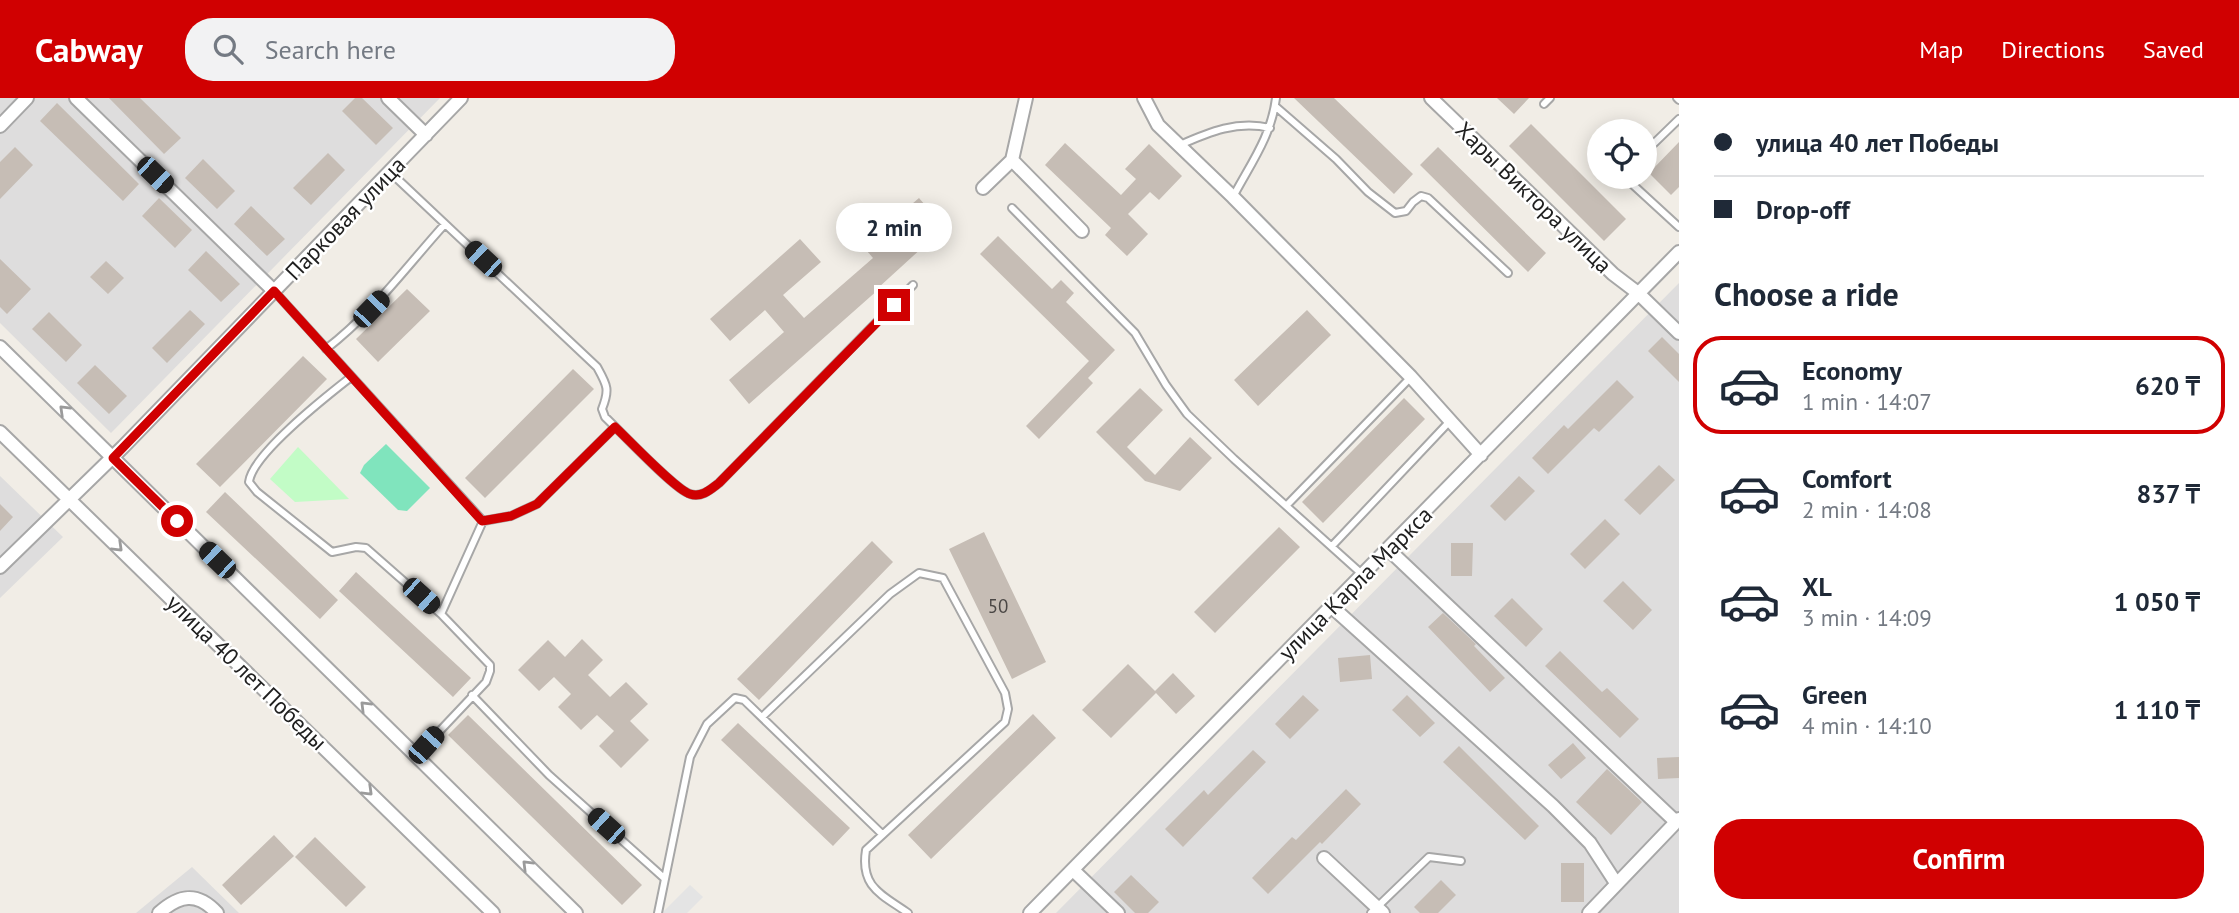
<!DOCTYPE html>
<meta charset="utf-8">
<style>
body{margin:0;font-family:"PT Sans",sans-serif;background:#f2f2f3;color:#1f2937;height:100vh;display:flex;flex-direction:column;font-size:26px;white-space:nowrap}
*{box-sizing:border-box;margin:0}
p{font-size:23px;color:#747a83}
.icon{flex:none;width:38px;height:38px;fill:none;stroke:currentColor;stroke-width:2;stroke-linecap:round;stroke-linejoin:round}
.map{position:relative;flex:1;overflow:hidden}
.panel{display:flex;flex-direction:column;background:#fff;width:560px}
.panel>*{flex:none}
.guide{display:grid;align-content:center;height:154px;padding:0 35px;background:#fff}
.fabs{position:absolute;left:1587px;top:21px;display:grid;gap:14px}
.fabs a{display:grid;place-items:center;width:70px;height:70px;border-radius:50%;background:#fff;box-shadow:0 4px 18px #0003;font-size:35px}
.end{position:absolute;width:32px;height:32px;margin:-16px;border:9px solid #d00001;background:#fff;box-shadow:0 0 0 4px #fff}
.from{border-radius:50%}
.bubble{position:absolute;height:49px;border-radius:24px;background:#fff;box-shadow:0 4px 18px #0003;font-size:23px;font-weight:700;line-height:49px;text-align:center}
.car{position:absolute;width:21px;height:42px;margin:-21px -10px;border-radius:9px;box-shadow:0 0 5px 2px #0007;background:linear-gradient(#222 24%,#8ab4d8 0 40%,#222 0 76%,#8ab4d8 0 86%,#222 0)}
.guide b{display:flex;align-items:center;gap:24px;height:66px;font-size:26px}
.guide b+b{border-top:2px solid #e0e1e3}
.guide i{width:18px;height:18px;background:#1f2937}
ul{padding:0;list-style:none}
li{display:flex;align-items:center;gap:21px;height:98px;margin:0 14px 10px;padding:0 21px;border:4px solid transparent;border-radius:28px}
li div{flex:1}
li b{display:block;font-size:26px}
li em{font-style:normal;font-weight:700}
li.on{border-color:#d00001}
li>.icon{width:63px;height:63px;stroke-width:1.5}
h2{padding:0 35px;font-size:32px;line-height:84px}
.cta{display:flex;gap:14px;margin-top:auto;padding:14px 35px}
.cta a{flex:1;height:80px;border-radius:28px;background:#d00001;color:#fff;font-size:28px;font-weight:700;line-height:80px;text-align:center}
header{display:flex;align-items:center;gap:42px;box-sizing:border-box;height:98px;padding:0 35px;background:#d00001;color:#fff}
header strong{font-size:33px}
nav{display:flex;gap:38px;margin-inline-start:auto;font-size:24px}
.search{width:490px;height:63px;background:#f2f2f3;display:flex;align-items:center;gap:18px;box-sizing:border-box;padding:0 24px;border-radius:28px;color:#747a83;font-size:26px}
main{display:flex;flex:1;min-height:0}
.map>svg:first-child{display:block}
.residential{fill:#dedddd}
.park{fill:#c2fcc6}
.pitch{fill:#80e4bd}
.parking{fill:#e4e4e4}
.building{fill:#c6bdb5}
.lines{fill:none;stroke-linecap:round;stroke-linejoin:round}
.lane-casing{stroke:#a7a7a7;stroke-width:10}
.street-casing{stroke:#a7a7a7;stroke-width:16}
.lane{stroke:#fff;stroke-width:6}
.street{stroke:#fff;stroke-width:12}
.oneway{stroke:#9b9b9b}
.route{stroke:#d00001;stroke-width:9}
.labels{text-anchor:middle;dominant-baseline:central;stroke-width:5;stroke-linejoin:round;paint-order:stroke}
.number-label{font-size:19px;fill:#4a4745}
.street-label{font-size:23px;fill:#202020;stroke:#fff}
</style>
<header>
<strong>Cabway</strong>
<div class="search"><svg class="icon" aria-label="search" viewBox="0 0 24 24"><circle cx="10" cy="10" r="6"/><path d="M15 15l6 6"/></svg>Search here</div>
<nav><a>Map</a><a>Directions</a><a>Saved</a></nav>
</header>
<main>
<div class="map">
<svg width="1679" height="815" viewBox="0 0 1679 815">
<rect width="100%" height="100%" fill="#f1ede6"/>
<path class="residential" d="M0,0H440L111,335L0,225Z
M1679,185V815H1056Z
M0,378L63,439L0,500Z
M192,769L239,815H136Z"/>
<path class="park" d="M298,349L349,401L295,404L270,381Z"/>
<path class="pitch" d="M386,346L430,390L407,413L398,412L360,375L364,367Z"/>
<path class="parking" d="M690,787L703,799L687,815H662Z"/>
<path class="building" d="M109,0H140L181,40L164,56Z
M355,0H362L393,30L376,47L342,13Z
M1294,0H1334L1413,76L1394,96Z
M1497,0H1529L1514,16Z
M57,5L139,86L123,103L40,23Z
M1531,26L1626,121L1604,143L1509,48Z
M1679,44V89L1671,97L1649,75Z
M1065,45L1121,97L1136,81L1125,71L1149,46L1182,78L1159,102L1150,94L1128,116L1148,136L1127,158L1105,137L1111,130L1045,67Z
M15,49L33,67L0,101V64Z
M1438,49L1546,155L1528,174L1420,67Z
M328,55L345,72L311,107L293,90Z
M203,61L235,93L217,111L185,80Z
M159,100L192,132L175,150L142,118Z
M919,100L932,115L922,124L935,138L878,190L879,191L749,306L729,282L784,234L765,212L730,243L710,221L800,141L821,164L783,197L804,220L873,160L867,153L885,136L891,142L908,127L899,117Z
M251,108L285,141L267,158L234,126Z
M998,138L1052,191L1061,182L1074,195L1066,204L1115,252L1088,280L1093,285L1039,341L1026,328L1089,263L980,156Z
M206,153L240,186L221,204L188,172Z
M0,161L31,191L7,216L0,209Z
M106,163L124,180L108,196L90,179Z
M407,191L430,213L378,264L356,241Z
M190,212L205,226L167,265L152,250Z
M1307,212L1331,237L1258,308L1234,282Z
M49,214L82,247L66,264L32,231Z
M1662,239L1679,256V284L1648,253Z
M303,258L327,281L220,389L196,366Z
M95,267L127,298L109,316L77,285Z
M573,271L594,291L485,400L465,380Z
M1617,282L1634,299L1599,334L1594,330L1548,376L1532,360L1564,327L1568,331Z
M1140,290L1163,312L1127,349L1155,377L1190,339L1212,360L1180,393L1145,383L1096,334Z
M1404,300L1425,321L1323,425L1302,404Z
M1659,367L1675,382L1640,417L1624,402Z
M1519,378L1535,393L1505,423L1490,408Z
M225,394L338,502L320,521L206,414Z
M0,406L13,419L0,433Z
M1605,421L1620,436L1585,471L1570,456Z
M1279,429L1300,449L1215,535L1194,514Z
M984,434L1046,564L1012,581L949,451Z
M872,443L893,464L759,602L737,581Z
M1451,445H1473L1472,478H1451Z
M356,474L471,580L453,599L339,493Z
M1623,483L1652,512L1633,532L1603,503Z
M1512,500L1543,531L1526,549L1494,518Z
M1443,515L1476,546L1474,548L1505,580L1490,594L1428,529Z
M582,541L603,562L588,577L610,599L626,584L648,606L630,623L649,642L621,670L599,648L614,633L597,617L581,632L558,609L571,596L554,579L539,593L518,572L548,542L565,559Z
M1560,553L1602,594L1607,590L1639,621L1620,640L1545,568Z
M1370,557L1372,581L1340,584L1338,560Z
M1128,566L1155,593L1173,575L1195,598L1176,616L1156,595L1111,640L1082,612Z
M1303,597L1319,612L1290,641L1275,626Z
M1407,597L1435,625L1420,639L1392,612Z
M1033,616L1056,640L931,761L908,737Z
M468,617L642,787L622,807L448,637Z
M738,625L850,730L833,748L721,642Z
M1573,645L1586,660L1561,681L1548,667Z
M1459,648L1539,728L1525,742L1443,664Z
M1253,652L1266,664L1183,749L1165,731L1204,692L1208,697Z
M1679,659V680L1658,681L1657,660Z
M1607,671L1642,704L1611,737L1576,704Z
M1346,691L1361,706L1322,746L1320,744L1268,796L1252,780L1292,739L1296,742Z
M274,737L294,758L241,807L222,787Z
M315,739L366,789L346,809L295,759Z
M1561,765H1584V804H1561Z
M1131,777L1159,804L1148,815H1135L1114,794Z
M1441,782L1456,797L1438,815H1420L1414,809Z"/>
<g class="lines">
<g class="lane-casing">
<path id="lane" d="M1677,0L1679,2
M1544,6L1550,0
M1275,8L1336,61L1368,94L1395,115L1406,113L1413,104L1421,98L1428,100L1508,175
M1180,47C1209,34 1238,22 1270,30
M1645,54L1679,21
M390,74L597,269C607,287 610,291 602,311L605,319C620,333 675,392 690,396C702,400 711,391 719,385L913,187
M1629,79L1631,85L1679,129
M1233,99C1251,65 1271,39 1276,0
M1012,110L1135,235L1166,287L1187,316L1234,361L1363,477
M274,193L483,423L511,418L537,406L615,329
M326,251C373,215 406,169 445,126
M351,279C328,297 252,356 249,384L257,394L332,454L356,449L366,450L441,516
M1287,407L1411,279
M1332,448L1450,323
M472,597L549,677L664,780
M762,619L890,496L919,475L943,480L1005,595L1008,611L1005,624L866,752C860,789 881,796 908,815
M416,658L486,584L490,573V567L441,516L483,423
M658,815L690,659L707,626L735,600L744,602L882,736
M1371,815L1429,759L1461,763"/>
</g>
<g class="street-casing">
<path id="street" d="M76,0L274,193
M388,0L426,37
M1144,0L1158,27L1233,99L1411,279L1481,357
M1431,0L1613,176L1638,195L1679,235
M0,28L27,0
M1012,62L1082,133
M983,90L1012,62L1026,0
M0,249L576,815
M0,334L493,815
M1388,451L1676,724
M0,469L123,349L461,0
M1331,508L1553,708L1590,745L1616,785
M1324,760L1383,815
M1073,772L1118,815
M159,815C179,797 197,793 217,815
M1030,815L1679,154
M1589,815L1679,721"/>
</g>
<use href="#lane" class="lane"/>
<use href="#street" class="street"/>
</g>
<defs><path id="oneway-chevron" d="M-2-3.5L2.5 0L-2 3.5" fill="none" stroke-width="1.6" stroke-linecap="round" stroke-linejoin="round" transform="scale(1.75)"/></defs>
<g class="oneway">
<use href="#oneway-chevron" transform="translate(64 312) rotate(-136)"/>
<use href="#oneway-chevron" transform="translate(118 449) rotate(44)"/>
<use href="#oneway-chevron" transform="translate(365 608) rotate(-135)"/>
<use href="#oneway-chevron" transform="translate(368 693) rotate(44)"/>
<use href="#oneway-chevron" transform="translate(527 767) rotate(-135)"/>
</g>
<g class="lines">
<path class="route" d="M177,423L113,360L274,193L482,423L511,418L537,406L615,329C629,342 676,392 690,396C702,400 711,391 719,385L894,207"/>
</g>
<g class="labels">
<g class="number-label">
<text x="998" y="508">50</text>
</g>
<g class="street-label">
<text transform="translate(1534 99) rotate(44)">Хары Виктора улица</text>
<text transform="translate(345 120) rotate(-46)">Парковая улица</text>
<text transform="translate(1355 485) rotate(-45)">улица Карла Маркса</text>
<text transform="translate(247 574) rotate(44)">улица 40 лет Победы</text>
</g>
</g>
</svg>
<div class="fabs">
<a><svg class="icon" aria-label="locate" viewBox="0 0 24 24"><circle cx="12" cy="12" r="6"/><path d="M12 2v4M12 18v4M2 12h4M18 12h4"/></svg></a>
</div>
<i class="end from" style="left:177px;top:423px"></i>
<i class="end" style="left:894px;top:207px"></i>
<div class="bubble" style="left:836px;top:105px;width:116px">2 min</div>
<i class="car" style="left:155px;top:77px;rotate:134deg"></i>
<i class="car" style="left:483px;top:161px;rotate:313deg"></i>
<i class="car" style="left:371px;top:211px;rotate:44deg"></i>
<i class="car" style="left:217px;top:462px;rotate:314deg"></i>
<i class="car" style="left:421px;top:498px;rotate:132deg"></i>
<i class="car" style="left:426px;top:647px;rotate:42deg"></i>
<i class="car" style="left:606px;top:728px;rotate:312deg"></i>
</div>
<section class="panel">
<div class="guide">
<b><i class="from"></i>улица 40 лет Победы</b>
<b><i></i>Drop-off</b>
</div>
<h2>Choose a ride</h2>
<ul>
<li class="on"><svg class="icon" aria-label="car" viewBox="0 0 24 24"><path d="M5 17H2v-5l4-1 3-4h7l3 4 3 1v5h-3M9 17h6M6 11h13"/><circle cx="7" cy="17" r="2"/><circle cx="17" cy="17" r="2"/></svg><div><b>Economy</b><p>1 min · 14:07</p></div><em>620 ₸</em></li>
<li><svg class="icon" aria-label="car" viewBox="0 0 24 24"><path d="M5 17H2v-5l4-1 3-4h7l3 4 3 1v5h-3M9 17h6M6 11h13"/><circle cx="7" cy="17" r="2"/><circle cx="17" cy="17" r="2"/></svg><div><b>Comfort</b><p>2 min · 14:08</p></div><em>837 ₸</em></li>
<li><svg class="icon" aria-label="car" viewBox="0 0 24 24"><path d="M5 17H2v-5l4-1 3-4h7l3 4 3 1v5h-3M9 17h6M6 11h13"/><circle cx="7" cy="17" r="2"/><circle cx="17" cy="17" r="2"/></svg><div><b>XL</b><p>3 min · 14:09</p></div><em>1 050 ₸</em></li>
<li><svg class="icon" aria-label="car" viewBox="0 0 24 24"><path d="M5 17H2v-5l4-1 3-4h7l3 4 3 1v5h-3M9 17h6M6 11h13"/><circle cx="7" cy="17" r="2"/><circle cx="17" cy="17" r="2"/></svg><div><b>Green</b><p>4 min · 14:10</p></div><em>1 110 ₸</em></li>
</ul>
<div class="cta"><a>Confirm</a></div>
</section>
</main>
